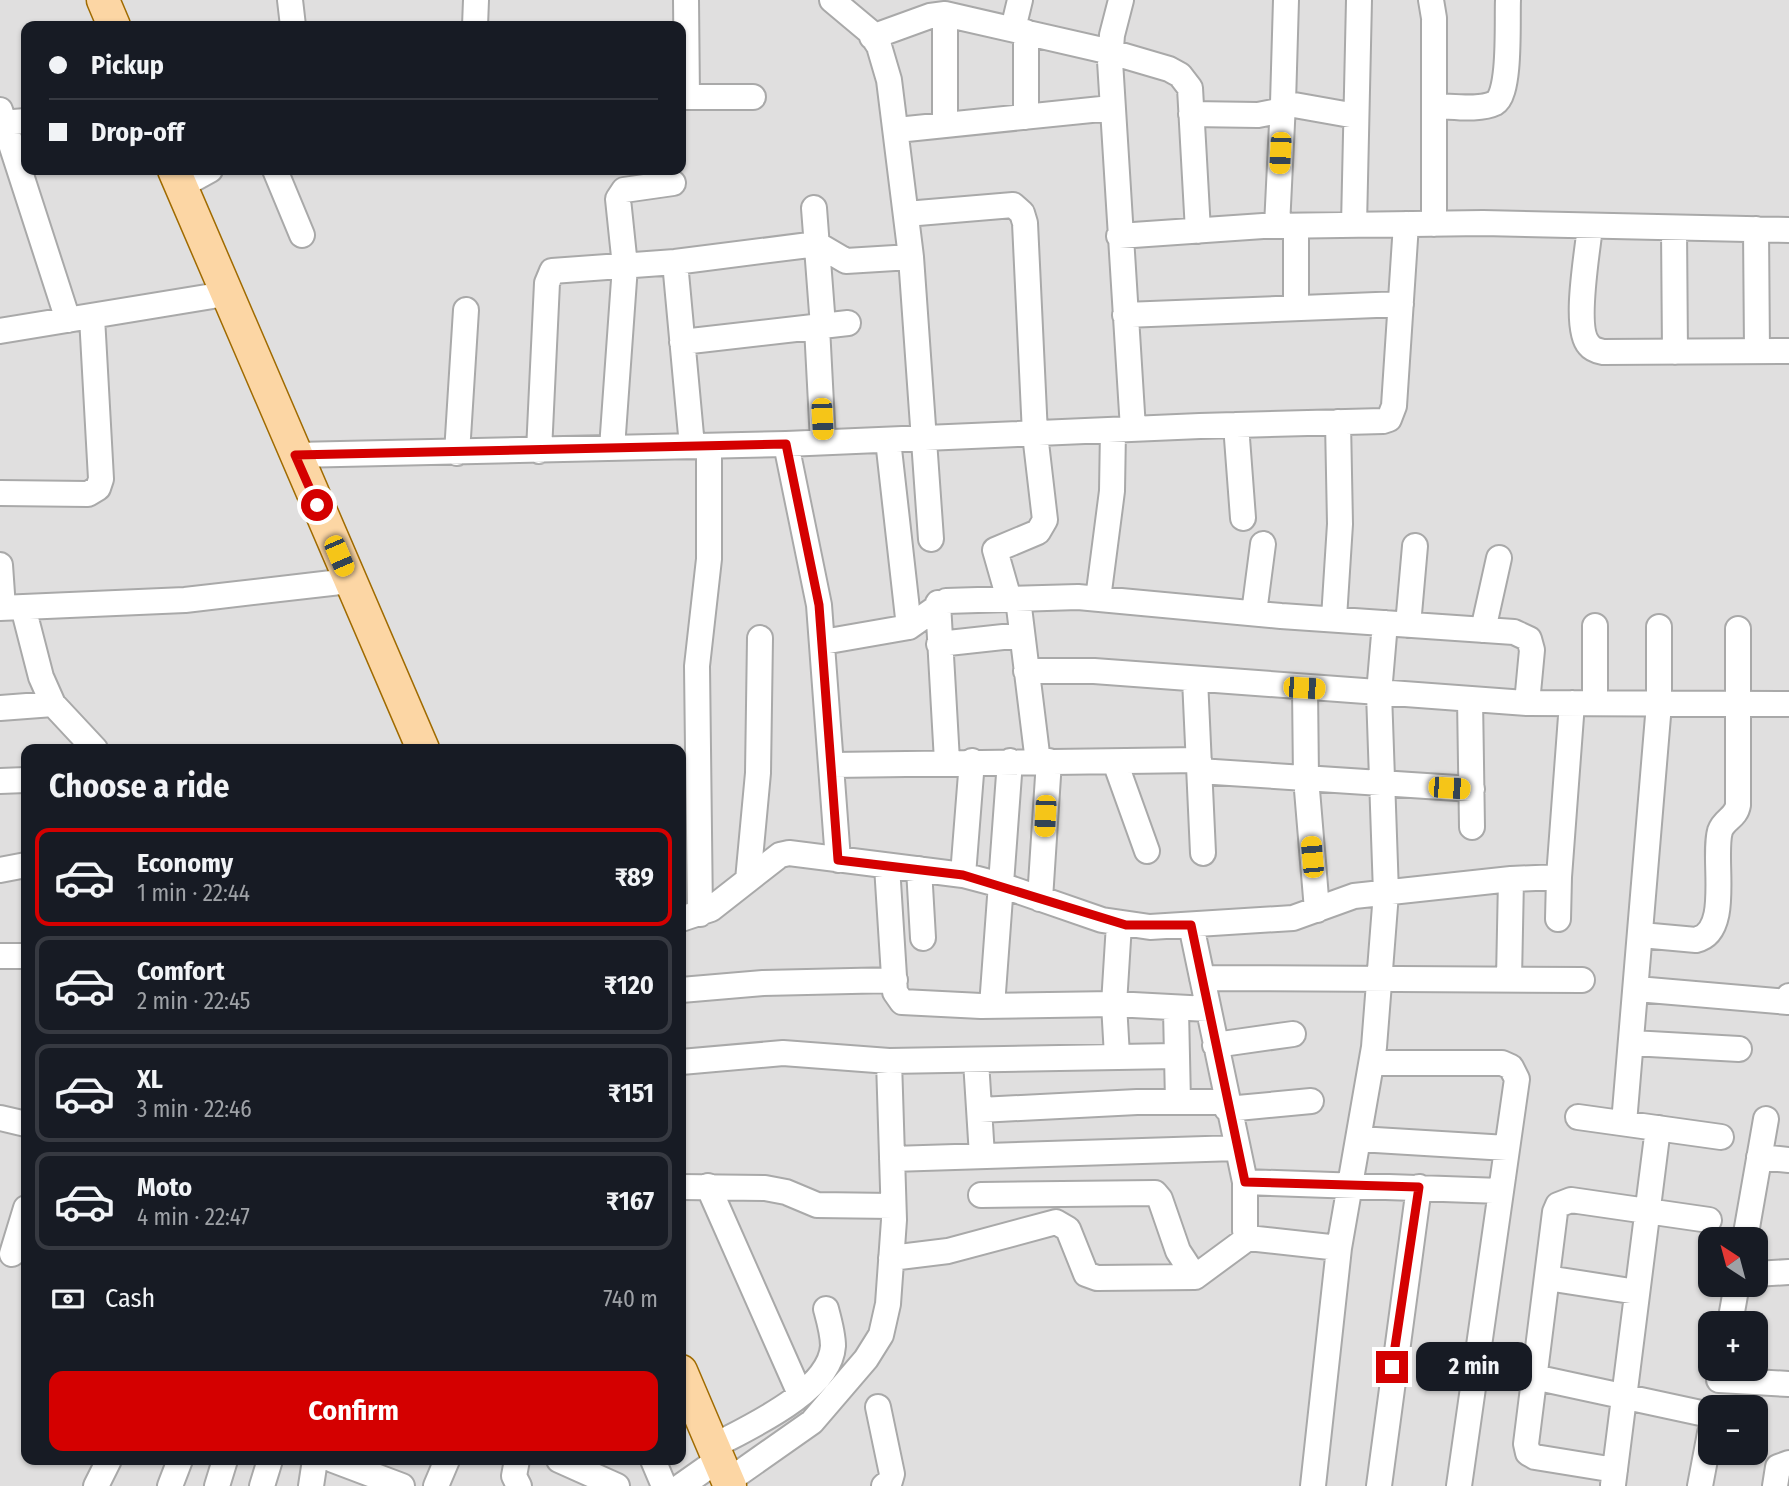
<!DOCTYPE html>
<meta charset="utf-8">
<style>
body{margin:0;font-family:"Fira Sans Condensed",sans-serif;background:#20242c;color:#f1f3f6;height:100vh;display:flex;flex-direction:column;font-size:26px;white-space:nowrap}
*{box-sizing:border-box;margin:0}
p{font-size:23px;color:#9ea1a6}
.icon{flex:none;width:38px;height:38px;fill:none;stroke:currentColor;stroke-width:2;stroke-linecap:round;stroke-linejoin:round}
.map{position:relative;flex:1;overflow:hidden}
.panel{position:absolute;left:21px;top:744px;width:665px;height:721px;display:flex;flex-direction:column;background:#171b24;border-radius:14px;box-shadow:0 2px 5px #0004}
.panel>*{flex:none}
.banner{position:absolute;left:21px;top:21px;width:665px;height:154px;border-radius:14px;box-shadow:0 2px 5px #0004;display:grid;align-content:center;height:154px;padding:0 28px;background:#171b24}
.needle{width:46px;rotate:324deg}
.controls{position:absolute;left:1698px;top:1227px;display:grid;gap:14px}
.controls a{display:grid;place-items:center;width:70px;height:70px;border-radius:14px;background:#171b24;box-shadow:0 2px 5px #0004;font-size:35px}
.end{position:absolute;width:32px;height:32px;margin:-16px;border:9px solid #d40000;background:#fff;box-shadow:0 0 0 4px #fff}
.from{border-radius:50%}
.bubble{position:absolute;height:49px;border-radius:14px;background:#171b24;box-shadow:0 2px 5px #0004;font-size:23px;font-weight:700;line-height:49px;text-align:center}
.car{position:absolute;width:21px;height:42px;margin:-21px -10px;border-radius:9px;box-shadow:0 0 5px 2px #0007;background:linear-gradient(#f5c518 24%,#345 0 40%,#f5c518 0 76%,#345 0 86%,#f5c518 0)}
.banner b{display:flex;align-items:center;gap:24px;height:66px;font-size:26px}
.banner b+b{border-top:2px solid #363941}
.banner i{width:18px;height:18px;background:#f1f3f6}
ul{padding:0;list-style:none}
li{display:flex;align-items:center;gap:21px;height:98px;margin:0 14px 10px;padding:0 14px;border:4px solid #363941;border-radius:14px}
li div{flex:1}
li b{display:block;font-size:26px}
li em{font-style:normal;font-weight:700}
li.active{border-color:#d40000}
li>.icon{width:63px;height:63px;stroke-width:1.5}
h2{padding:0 28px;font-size:32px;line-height:84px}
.pay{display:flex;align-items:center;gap:18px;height:77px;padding:0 28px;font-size:26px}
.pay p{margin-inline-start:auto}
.primary-button{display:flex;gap:14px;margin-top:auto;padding:14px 28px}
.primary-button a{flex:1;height:80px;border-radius:14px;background:#d40000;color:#fff;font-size:28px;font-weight:700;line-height:80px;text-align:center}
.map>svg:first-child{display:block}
.residential{fill:#e0dfdf;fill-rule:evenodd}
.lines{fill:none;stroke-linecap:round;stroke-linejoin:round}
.minor-casing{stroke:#a9a9a9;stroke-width:28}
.major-casing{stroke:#a06b00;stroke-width:35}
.minor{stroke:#fff;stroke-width:24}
.major{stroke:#fcd6a4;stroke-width:32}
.route{stroke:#d40000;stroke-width:9}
</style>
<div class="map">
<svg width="1789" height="1486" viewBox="0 0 1789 1486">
<rect width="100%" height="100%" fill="#f2efe9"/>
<path class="residential" d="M0,0H1789V1486H0ZM26,26H681V170H26ZM26,749H681V1460H26ZM1710,1239H1755V1284H1710ZM1710,1323H1755V1368H1710ZM1710,1407H1755V1452H1710Z"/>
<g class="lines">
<g class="minor-casing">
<path id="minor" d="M290,0L293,26
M686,0L687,97
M832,0L869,31L879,46L889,80L911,257L931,539
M1121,0L1112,35L1110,61L1133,429
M1431,0L1434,18V224
M945,14V125
M475,26L476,0
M1013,29L1020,0
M872,37L930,16L945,14L1111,52L1169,69L1180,75L1190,88L1198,231
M681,97H753
M1434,106C1451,106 1479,111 1495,103C1511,94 1507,19 1508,0
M0,110L68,320
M1191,114L1258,115L1278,111L1283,103L1286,0
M1026,117V32
M0,123L26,121
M897,130L1111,108
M275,170L302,235
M181,186L210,170
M814,208L823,326
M906,214L1013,205L1022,213L1025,223L1035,434L1045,520L1038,532L995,550L1009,599
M1354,225L1359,0
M1277,226L1283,103L1356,116
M1590,226C1588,250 1573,328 1589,345C1592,349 1598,351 1603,352L1789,351
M1674,228L1675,352
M1756,229L1757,351
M1119,236L1263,226L1483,223L1789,230
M675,262L692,446
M1296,308V226
M1125,315L1401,304
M817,327L823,442
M0,331L225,294
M682,342L848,323
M1236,425L1243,518
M888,440L909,627
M786,444L819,605L838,860
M612,448L625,266L618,199L624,190L673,183
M539,451L547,283L552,271L675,262L817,244L846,261L911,257
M457,453L466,310
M295,455L786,444L1200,426L1383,421L1389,419L1394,406L1406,224
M0,493L88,494L98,488L101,479L92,317
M0,565L3,608
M1018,599L1038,762
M1098,599L1112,491L1113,430
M938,603L947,761
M23,607L41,677L53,704L95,749
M0,608L185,600L349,581
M1254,613L1263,544
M1334,618L1340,524L1338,422
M1408,625L1415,546
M1595,626V703
M1483,630L1499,558
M823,642L909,627L946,601L1078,597L1281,616L1514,632L1529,639L1532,650L1527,703
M939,644L1021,635
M1026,671H1094L1527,703L1789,704
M1195,679L1203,853
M1305,688L1306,778L1317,910
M1470,699L1472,827
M0,708L53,704
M1115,762L1147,851
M832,765L1199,760
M1199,771L1472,789
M0,781L26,780
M887,866L895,992L902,1002L981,1006L1114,1004L1208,1009
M919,869L923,938
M0,870L26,865
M963,875L972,761
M748,880L758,773L760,638
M1040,899L1049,761
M700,914L697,666L709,559V446
M681,919L711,909L780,855L789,853L963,875L1001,885L1102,920L1150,927L1293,918L1354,896L1511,879L1559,877L1572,703
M1558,919L1559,877
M1191,925L1245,1182V1231L1248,1238L1339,1248
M1641,935L1696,940C1732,932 1712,859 1720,831C1724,819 1736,818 1738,805V629
M0,956H26
M1202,978L1582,980
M1509,979L1511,879
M1637,989L1788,1002L1789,996
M681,990L763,983L895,980
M992,1006L1010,761
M1176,1010L1178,1102
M1632,1043L1739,1049
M1215,1045L1293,1034
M1117,1056L1114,1004L1119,924
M976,1061L982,1156
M681,1062L783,1053L889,1061L1176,1056
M1372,1063H1502L1511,1067L1517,1079L1459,1486
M1227,1109L1311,1101
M980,1110L1137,1102H1226
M1578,1117L1721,1137
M0,1118L26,1124
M1624,1123L1659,704V627
M1359,1139L1507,1148
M1759,1157L1789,1160
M892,1159L1237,1148
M1245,1182L1501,1191
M708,1186L800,1394
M681,1187L765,1188L786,1192L817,1205L893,1206
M981,1195L1155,1193L1160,1199L1178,1251L1195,1277
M1745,1239L1766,1119
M12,1254L26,1208
M891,1258L948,1251L1056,1222L1068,1229L1086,1274L1097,1278L1195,1277L1248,1238
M1755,1274L1789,1272
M1547,1278L1637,1292
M1730,1323L1737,1284
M1534,1377L1710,1415
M1719,1380L1789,1384
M878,1407L892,1474L890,1481L884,1486
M712,1447C747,1428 830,1392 833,1346C833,1334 829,1320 826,1309
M333,1460L402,1486
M517,1460L514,1476L519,1486
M559,1460L617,1486
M653,1460L664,1486
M1615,1470L1535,1457L1528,1453L1526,1444L1555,1212L1558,1205L1571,1200L1709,1220
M728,1481L812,1422L866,1359L881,1335L888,1304L894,1220L889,1061
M1613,1485L1658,1128
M96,1486L109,1460
M170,1486L180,1460
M217,1486L225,1460
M262,1486L270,1460
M311,1486L315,1460
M436,1486L447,1460
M681,1486L718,1460
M1313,1486L1339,1248L1374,1047L1386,893L1379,693L1385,623
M1379,1486L1419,1187
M1700,1486L1710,1433
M1775,1486L1778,1467L1789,1463"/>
</g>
<g class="major-casing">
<path id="major" d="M103,0L114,26
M174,170L423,749
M681,1371L730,1486"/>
</g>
<use href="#minor" class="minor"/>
<use href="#major" class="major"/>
</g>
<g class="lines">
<path class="route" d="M317,505L295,455L786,444L819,605L838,860L963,875L1126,925H1191L1245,1182L1419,1187L1392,1367"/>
</g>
</svg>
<div class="controls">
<a><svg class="needle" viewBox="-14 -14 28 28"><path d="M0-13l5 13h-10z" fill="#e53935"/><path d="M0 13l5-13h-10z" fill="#9ea1a6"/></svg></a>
<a>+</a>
<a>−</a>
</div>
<i class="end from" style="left:317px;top:505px"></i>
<i class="end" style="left:1392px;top:1367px"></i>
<div class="bubble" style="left:1416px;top:1342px;width:116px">2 min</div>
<i class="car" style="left:1280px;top:153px;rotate:183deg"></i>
<i class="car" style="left:822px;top:419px;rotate:177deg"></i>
<i class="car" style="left:339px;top:556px;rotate:157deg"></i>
<i class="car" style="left:1304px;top:688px;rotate:94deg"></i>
<i class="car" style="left:1449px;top:788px;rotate:94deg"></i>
<i class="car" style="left:1045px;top:816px;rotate:183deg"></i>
<i class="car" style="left:1312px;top:857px;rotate:355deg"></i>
<div class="banner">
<b><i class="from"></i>Pickup</b>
<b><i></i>Drop-off</b>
</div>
<section class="panel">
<h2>Choose a ride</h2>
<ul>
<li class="active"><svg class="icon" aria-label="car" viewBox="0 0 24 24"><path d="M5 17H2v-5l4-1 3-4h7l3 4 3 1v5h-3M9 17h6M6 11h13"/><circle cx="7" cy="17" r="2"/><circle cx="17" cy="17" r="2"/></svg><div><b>Economy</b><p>1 min · 22:44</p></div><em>₹89</em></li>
<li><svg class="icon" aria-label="car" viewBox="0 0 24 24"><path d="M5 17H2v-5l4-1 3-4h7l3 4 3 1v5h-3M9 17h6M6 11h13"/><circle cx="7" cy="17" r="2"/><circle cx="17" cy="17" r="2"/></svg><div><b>Comfort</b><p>2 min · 22:45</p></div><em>₹120</em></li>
<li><svg class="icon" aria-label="car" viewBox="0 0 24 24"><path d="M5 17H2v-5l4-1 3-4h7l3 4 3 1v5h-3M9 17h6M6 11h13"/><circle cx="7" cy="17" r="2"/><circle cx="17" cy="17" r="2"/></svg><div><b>XL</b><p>3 min · 22:46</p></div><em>₹151</em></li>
<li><svg class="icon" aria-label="car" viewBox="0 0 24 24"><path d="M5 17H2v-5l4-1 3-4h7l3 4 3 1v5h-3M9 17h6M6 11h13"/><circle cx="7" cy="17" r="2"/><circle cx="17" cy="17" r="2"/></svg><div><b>Moto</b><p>4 min · 22:47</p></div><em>₹167</em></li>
</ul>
<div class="pay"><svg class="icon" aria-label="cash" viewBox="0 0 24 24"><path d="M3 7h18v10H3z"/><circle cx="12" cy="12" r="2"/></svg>Cash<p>740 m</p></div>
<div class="primary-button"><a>Confirm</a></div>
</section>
</div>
